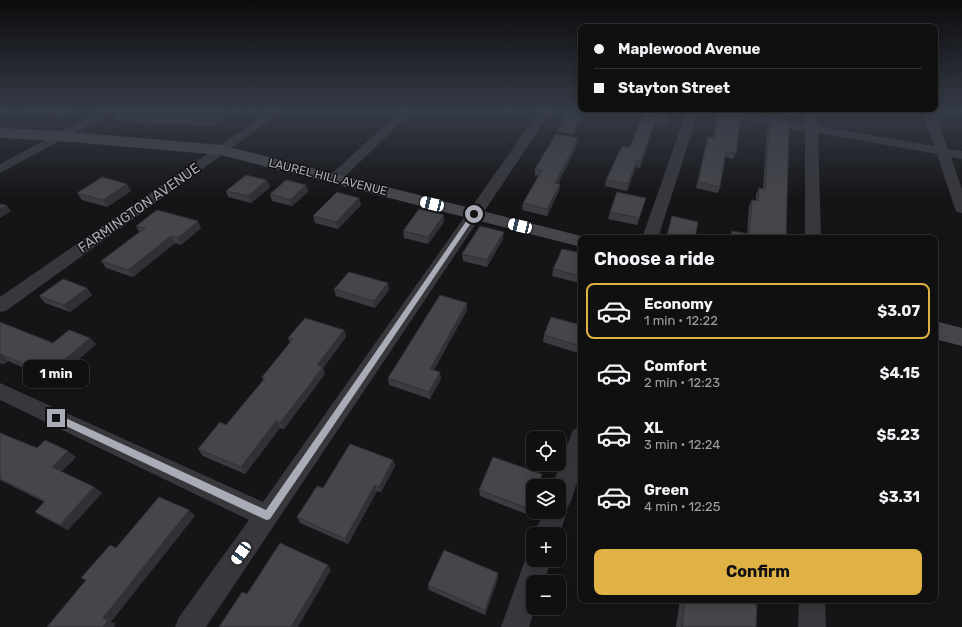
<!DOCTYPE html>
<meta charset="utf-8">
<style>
body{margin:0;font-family:Rubik,sans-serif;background:#1e1e1f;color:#f1f3f6;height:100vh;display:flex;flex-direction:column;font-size:15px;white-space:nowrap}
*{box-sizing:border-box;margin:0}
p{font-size:13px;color:#9c9d9f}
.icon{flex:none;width:22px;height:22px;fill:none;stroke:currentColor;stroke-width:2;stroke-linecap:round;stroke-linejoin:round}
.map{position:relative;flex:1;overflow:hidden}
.details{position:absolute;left:578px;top:235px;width:360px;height:368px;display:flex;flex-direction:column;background:#101011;border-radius:8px;box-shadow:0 2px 10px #0003,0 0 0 1px #303031}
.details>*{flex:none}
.banner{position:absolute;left:578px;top:24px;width:360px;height:88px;border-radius:8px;box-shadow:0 2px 10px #0003,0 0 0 1px #303031;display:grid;align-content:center;height:88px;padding:0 16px;background:#101011}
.tools{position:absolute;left:526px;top:431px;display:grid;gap:8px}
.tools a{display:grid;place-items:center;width:40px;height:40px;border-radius:8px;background:#101011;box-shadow:0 2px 10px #0003,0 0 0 1px #303031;font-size:20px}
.end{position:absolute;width:18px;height:18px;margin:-9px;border:5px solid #a9acb6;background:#111;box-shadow:0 0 0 2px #111}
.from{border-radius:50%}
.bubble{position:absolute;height:28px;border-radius:8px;background:#101011;box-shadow:0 2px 10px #0003,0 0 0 1px #303031;font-size:13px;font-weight:700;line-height:28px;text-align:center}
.car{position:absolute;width:12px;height:24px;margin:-12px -6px;border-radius:5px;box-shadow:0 0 3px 1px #0007;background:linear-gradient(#fff 24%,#345 0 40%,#fff 0 76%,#345 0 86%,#fff 0)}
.banner b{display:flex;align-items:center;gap:14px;height:38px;font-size:15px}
.banner b+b{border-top:1px solid #303031}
.banner i{width:10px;height:10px;background:#f1f3f6}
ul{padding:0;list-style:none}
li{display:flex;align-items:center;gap:12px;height:56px;margin:0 8px 6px;padding:0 8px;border:2px solid transparent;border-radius:8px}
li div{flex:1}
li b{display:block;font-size:15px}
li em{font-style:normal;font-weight:700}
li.on{border-color:#e0b145}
li>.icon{width:36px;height:36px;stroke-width:1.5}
h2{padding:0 16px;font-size:18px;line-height:48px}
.action{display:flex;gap:8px;margin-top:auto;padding:8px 16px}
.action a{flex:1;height:46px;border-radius:8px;background:#e0b145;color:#111;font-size:16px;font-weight:700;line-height:46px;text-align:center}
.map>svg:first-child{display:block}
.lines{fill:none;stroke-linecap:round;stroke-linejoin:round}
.street{fill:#37373c;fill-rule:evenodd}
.secondary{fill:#45464b;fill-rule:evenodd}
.wall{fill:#3b3c40}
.shaded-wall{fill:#303134}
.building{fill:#45464a;stroke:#303134}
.route{fill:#a9acb6}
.labels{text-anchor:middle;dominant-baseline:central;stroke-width:3;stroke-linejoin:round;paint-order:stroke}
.far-street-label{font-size:12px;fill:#a9acb6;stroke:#111012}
.street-label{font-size:14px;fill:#a9acb6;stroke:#111012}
</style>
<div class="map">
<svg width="962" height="627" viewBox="0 0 962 627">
<rect width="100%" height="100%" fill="#151517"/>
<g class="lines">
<path class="street" d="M102,110H116L114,112L0,173V164Z
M271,110H284L6,311L0,312V297Z
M402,110H414L339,182L334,183L329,182L327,179L329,176Z
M540,110H552L206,627H175L179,617L249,520L0,400V383L263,502Z
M687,110H699L658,238H642Z
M700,110H724L805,124V110H817V126L934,146L922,110H934L948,149L962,151V159L951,157L962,189V213L957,212L955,209L937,154L818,133L821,238H805V131L706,113L702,112Z
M581,427V470L571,501L566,510L567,512L559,535L535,534L543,512H559V486H552L573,430Z
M533,549V560H551L544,582H533V608H535L529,627H501L525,560L529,551Z
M799,600H825L826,627H798Z"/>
<path class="secondary" d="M0,128L60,131L221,145L589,238H581V247L221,155L60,141L0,138Z
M935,321L962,328V346L935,339Z"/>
</g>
<path class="wall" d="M26,110H80L61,118Z
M119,110H229L215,126L149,123L147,124L117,120L114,113Z
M230,110H244L241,112Z
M569,110H594L593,112L587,111L573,135L558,132L559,126Z
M645,110H670L666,125L655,123L640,168L636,167L627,191L605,186L606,180L630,147Z
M728,110H739L738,111Z
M771,110H788V116L787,119L771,117Z
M719,111L738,121L736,153L733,159L725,157L720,187L718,193L696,188L706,143L708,137L713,138L717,117Z
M773,120L786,238H729L732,231L747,234L749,206L752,200L756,201V194L759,188H763L767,132L769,126H770Z
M577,145L558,184H560L559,191L547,216L522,210L523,203L539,176L535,175V169Z
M127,184L131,191L107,207L82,200L77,193Z
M306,185L308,192L292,206L272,201L270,194Z
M270,187L251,203L228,197L226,191Z
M359,198L361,205L338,229L315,223L313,216Z
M644,205L637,225L608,219L610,212Z
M672,216L695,238H666Z
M444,222L428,244L404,238L403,231Z
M136,226L201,228L181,245L175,243L133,277L106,268L101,261L139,232Z
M503,239L487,267L463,261L462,254Z
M581,253V278L579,283L552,276L553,269Z
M388,283L389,290L375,308L336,296L334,289Z
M87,288L92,295L70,312L45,303L39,296Z
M467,303V310L434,370L441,379L430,399L389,385L388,378Z
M0,322L53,343L96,344L54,381L8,361L4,364L0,363Z
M581,325V354L543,342L544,335Z
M344,330L346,337L323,368L325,374L284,429L280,428L245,474L203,456L198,449L226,425L263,381L262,377L290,343L288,338Z
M0,433L37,448L76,457L61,472L94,487L102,493L68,530L43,517L35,512L44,502L0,480Z
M393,460L395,466L381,492L377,491L348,544L300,523L297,517L323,488Z
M542,474L539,486H533V503L529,515L480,496L479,490Z
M498,573V578L485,615L429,590L428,585Z
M581,583V590L579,589Z
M605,600H618L615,604Z
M680,600H744L756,627H676Z"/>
<path class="shaded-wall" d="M0,110H13L0,116Z
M65,110H80L61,118L58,113Z
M221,110H229L215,126L212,119Z
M585,110H587V111L573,135L574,129Z
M146,116L149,123L147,124L144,117Z
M656,117L655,123L640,168L641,161Z
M578,138L577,145L555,190V183Z
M637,160L636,167L627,191L628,184Z
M267,180L270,187L251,203L248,196Z
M127,184L131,191L107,207L103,200Z
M560,184L559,191L547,216V209Z
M306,185L308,192L292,206L290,200Z
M359,198L361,205L338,229L336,222Z
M6,205L11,211L0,218V209Z
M444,215V222L428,244V237Z
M198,221L201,228L181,245L178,238Z
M504,232L503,239L487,267V260Z
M171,236L175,243L133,277L128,270Z
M388,283L389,290L375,308L374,301Z
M87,288L92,295L70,312L64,305Z
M467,303V310L430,376V369Z
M344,330L346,337L323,368L325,374L284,429L280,423L317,365Z
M90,338L96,344L54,381L48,374Z
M0,354L8,361L4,364L0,361Z
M440,372L441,379L430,399L429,392Z
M276,421L280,428L245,474L241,467Z
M68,451L76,457L59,474L52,467Z
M393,460L395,466L381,492L379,487Z
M542,474L539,486H538Z
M375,485L377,491L348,544L345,539Z
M94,487L102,493L68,530L60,525Z
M533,500V503L529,515L530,509Z
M189,510L195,516L111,622L116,624L114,627H103V618Z
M328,565L331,570L298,627H291Z
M498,573V578L485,615V610Z"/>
<path class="building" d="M45,110H65L58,113Z
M119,110H221L212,119L146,116L144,117L114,113Z
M569,110H585L574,129L559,126Z
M645,110H670L667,118L656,117L641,161L637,160L628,184L606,180L622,146L630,147Z
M772,110H788V116L772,113Z
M719,111L739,114L738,121H740L736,153L726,151L720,187L698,182L708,137L714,138Z
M773,120L789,123L786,238H731L732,231L749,234L752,200L758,201L759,188L765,189L769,126L773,127Z
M556,134L578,138L555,183L560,184L547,209L523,203L542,170L535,169Z
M246,175L267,180L248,196L226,191Z
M102,177L127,184L103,200L77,193Z
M286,180L306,185L290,200L270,194Z
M337,192L359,198L336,222L313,216Z
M617,192L646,198L639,218L610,212Z
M0,204L6,205L0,209Z
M419,209L444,215L428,237L403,231Z
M157,210L198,221L178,238L171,236L128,270L101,261L145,228L136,226Z
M672,216L698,222L695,238H677L667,236Z
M480,226L504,232L487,260L462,254Z
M562,249L581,253L580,276L553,269Z
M349,272L388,283L374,301L334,289Z
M63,279L87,288L64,305L39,296Z
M440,295L467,303L430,369L440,372L429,392L388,378Z
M551,317L581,325V346L544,335Z
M305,318L344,330L317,365L323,367L280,423L276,421L241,467L198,449L220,422L226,425L265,378L262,377L293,339L288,338Z
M0,322L53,343L69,330L90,338L48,374L0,354Z
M0,433L37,448L45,440L68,451L52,467L94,487L60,525L35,512L45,501L0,479Z
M350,444L393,460L379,487L375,485L345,539L297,517L317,486L323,488Z
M493,457L542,474L538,486H533V500L530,509L479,490Z
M159,497L189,510L103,618L108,620L103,627H47L86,580L81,578L110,545L116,548Z
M280,543L328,565L291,627H219L242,592L247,594Z
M444,550L498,573L485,610L428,585Z
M685,600H744L757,605L756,627H682Z"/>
<linearGradient id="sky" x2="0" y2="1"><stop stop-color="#0c0c0d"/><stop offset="0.56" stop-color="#353b47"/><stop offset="1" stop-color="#353b47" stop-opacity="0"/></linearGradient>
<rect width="962" height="198" fill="url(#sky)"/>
<path class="route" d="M472,213L477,214L270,519L267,520L264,519L53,420V415H59L266,510Z"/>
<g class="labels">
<g class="far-street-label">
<text transform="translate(328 177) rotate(14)">LAUREL HILL AVENUE</text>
</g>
<g class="street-label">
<text transform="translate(139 208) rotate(-35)">FARMINGTON AVENUE</text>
</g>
</g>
</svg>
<div class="tools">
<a><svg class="icon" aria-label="locate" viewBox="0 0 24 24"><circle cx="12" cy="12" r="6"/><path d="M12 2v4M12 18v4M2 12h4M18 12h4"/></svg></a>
<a><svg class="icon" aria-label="layers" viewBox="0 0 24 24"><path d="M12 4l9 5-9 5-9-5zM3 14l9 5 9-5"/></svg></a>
<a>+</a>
<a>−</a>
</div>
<i class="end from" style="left:474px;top:214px"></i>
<i class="end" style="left:56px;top:418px"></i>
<div class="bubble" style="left:23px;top:360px;width:66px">1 min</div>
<i class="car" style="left:432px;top:204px;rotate:284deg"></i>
<i class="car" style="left:520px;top:226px;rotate:284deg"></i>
<i class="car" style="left:241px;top:553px;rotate:215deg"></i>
<div class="banner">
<b><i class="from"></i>Maplewood Avenue</b>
<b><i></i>Stayton Street</b>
</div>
<section class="details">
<h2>Choose a ride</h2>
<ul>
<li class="on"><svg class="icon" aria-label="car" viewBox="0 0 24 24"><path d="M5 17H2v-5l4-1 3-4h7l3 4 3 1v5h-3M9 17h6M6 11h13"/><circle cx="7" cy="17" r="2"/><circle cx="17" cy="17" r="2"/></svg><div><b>Economy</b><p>1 min · 12:22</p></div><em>$3.07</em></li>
<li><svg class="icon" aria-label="car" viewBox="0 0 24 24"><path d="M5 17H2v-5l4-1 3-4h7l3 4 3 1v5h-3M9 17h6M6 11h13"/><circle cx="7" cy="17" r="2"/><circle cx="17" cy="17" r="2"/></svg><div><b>Comfort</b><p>2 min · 12:23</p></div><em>$4.15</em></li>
<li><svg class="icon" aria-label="car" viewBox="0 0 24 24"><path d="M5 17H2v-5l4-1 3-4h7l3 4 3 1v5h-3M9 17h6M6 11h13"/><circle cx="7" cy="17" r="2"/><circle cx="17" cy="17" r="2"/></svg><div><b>XL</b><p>3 min · 12:24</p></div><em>$5.23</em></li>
<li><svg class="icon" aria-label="car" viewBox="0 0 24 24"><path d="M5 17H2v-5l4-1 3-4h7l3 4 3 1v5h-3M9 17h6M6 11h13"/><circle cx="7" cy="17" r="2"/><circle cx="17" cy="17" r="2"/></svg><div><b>Green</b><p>4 min · 12:25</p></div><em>$3.31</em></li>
</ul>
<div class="action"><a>Confirm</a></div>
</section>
</div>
